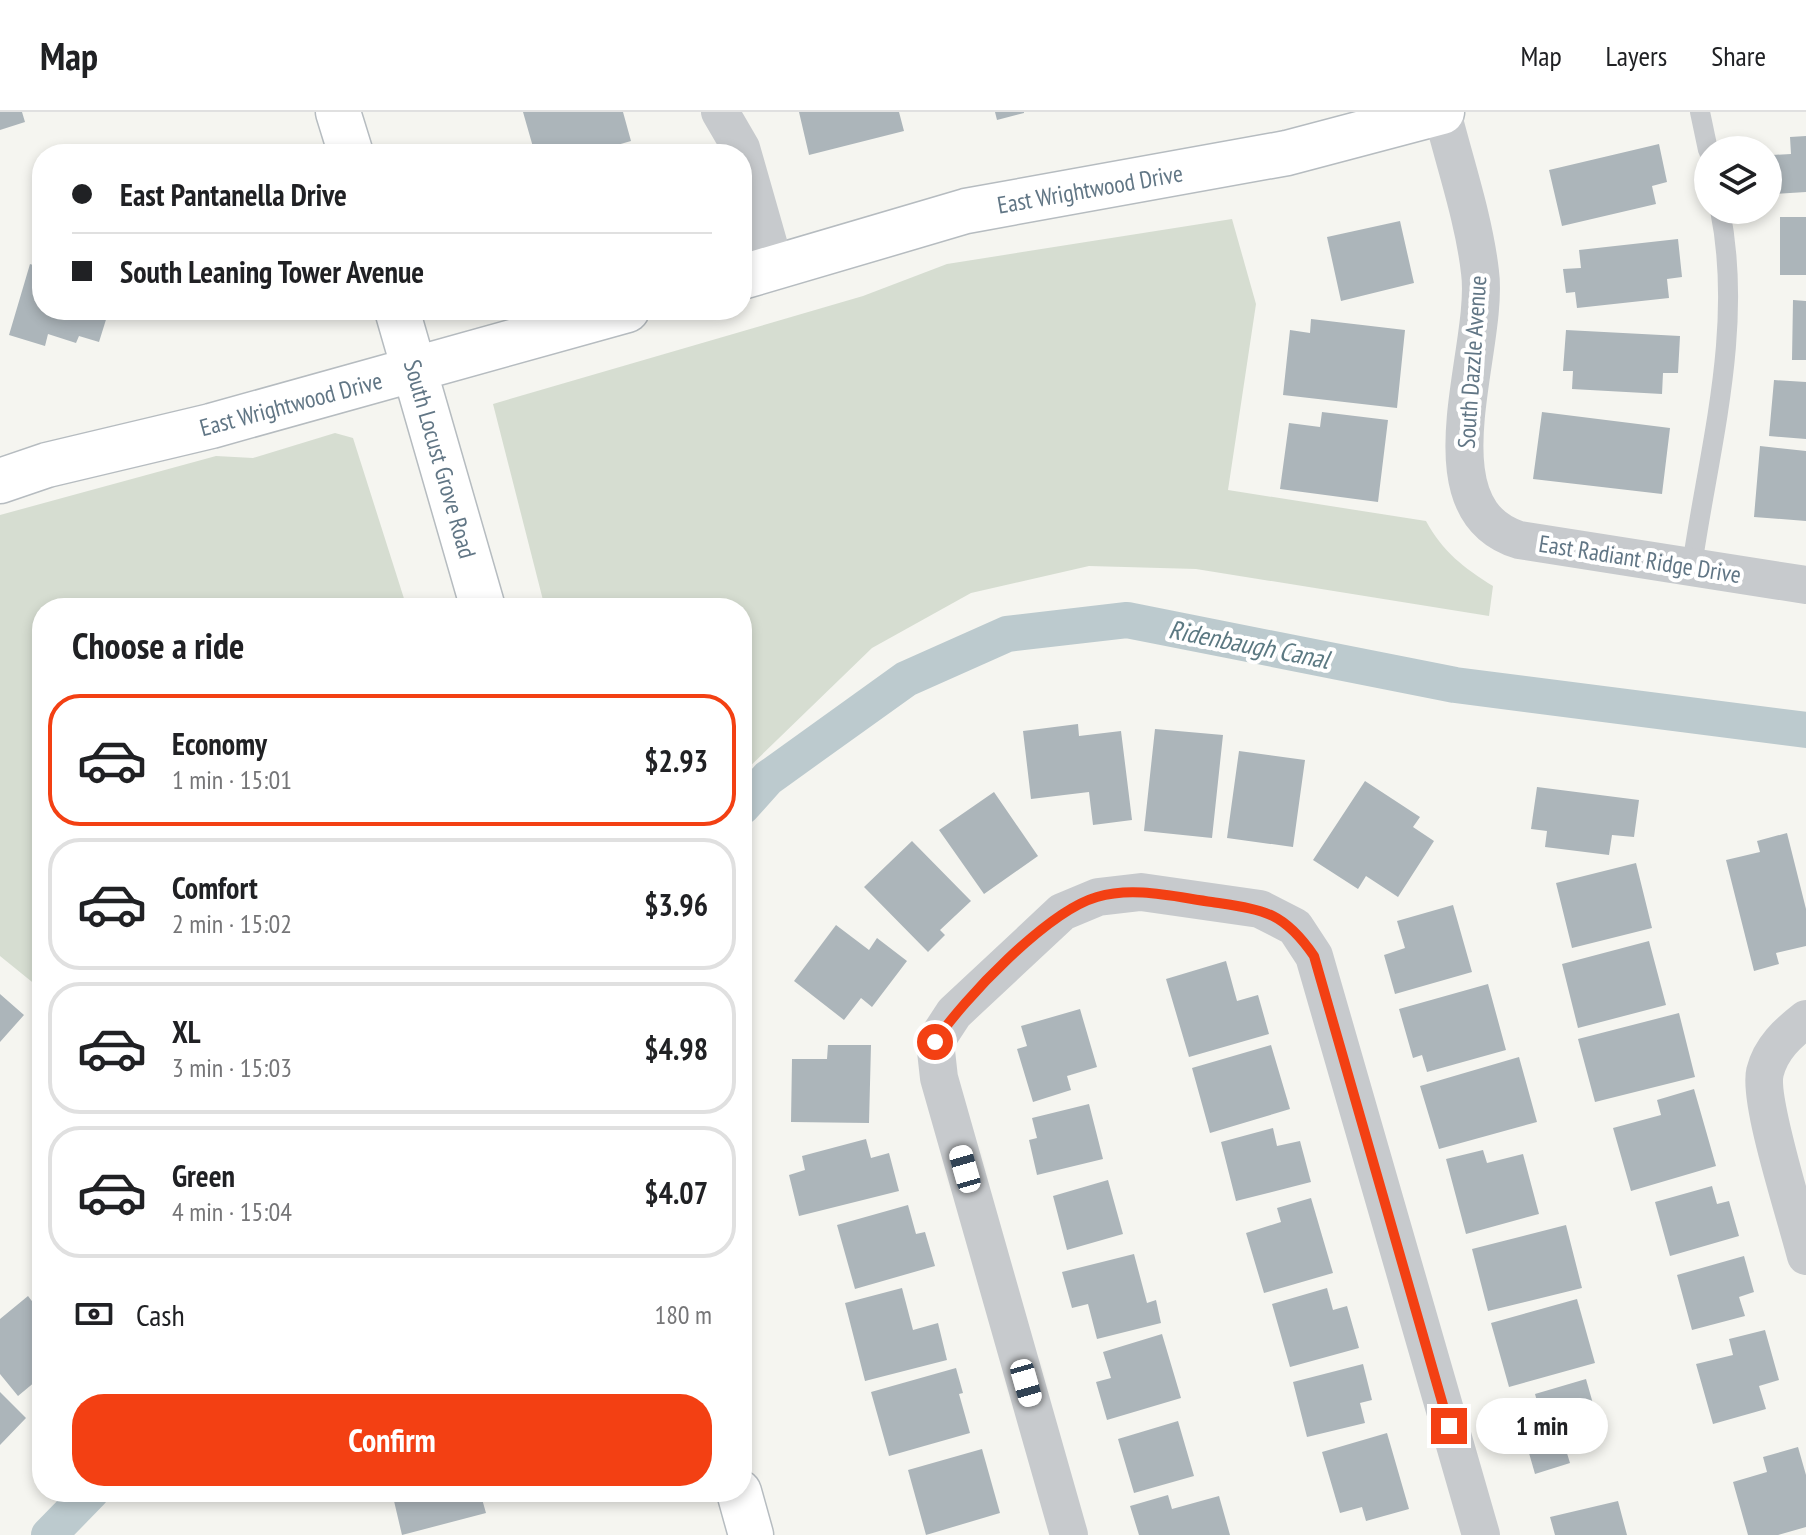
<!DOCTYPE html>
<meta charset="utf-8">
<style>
body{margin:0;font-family:"PT Sans Narrow",sans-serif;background:#f2f2f2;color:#202124;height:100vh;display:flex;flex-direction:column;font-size:30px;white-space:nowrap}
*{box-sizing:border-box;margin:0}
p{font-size:26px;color:#757577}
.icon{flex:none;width:44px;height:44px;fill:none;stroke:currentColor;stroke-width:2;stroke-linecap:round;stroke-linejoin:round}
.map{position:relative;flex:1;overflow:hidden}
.sheet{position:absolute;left:32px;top:486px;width:720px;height:904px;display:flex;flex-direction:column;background:#fff;border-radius:32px;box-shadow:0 4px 12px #0003}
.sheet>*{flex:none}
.top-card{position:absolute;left:32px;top:32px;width:720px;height:176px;border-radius:32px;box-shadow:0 4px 12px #0003;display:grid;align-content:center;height:176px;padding:0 40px;background:#fff}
.tools{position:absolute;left:1694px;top:24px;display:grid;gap:16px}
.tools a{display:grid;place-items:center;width:88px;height:88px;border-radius:50%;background:#fff;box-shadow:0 4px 12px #0003;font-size:40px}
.end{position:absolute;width:36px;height:36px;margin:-18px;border:10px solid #f34013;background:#fff;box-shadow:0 0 0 4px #fff}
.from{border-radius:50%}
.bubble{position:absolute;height:56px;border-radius:28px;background:#fff;box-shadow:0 4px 12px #0003;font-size:26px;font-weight:700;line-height:56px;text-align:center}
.car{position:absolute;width:24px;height:48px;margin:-24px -12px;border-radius:10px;box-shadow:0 0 6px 2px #0007;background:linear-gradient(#fff 24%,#345 0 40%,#fff 0 76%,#345 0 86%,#fff 0)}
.top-card b{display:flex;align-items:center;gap:28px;height:76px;font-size:30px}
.top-card b+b{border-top:2px solid #e0e0e0}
.top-card i{width:20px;height:20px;background:#202124}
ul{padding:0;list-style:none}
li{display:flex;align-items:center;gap:24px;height:132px;margin:0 16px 12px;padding:0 24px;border:4px solid #e0e0e0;border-radius:32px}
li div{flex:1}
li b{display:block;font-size:30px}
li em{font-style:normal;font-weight:700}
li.on{border-color:#f34013}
li>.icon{width:72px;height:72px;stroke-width:1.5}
h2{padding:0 40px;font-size:36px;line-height:96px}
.pay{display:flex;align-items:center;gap:20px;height:88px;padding:0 40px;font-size:30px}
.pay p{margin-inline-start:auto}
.button{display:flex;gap:16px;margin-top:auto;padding:16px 40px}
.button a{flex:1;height:92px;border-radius:32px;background:#f34013;color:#fff;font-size:32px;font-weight:700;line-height:92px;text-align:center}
header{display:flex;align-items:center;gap:48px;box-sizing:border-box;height:112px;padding:0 40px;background:#fff;border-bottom:2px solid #e0e0e0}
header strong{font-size:38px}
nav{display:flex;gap:44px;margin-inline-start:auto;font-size:28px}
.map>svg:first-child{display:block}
.green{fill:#d6ddd1}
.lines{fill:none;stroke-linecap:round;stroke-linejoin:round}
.canal{stroke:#bccace;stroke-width:36}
.building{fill:#acb5ba}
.secondary-casing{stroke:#b6bcc0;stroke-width:47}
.lane{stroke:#c7cacd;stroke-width:20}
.street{stroke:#c7cacd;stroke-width:38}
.secondary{stroke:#fff;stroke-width:44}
.route{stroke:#f34013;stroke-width:10}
.labels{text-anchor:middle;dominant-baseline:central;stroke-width:8;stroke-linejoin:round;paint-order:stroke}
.street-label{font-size:24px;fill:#617685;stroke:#fff}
.water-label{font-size:26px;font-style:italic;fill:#5c7982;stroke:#fff}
</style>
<header>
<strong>Map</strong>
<nav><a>Map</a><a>Layers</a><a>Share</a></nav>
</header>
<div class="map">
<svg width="1806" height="1423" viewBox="0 0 1806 1423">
<rect width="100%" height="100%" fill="#f5f5f0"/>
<path class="green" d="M1232,107L1256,192L1228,378L1426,409C1443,440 1464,456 1493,474L1489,504L1196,457L1089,454L971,481L872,536L742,662V496H545L493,292L863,184L947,152Z
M335,321L353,326L407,496H42V878L0,844V403L216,344L253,346Z"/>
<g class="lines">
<path class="canal" d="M742,695L768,666L906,567L1007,522L1127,508L1455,573L1806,618
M49,1423L91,1380"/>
</g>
<path class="building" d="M0,0H22L25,10L0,18Z
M523,0H623L631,29L586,42H535Z
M799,0H899L904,19L809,43Z
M995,0H1024V1L997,8Z
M1806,24V80L1774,82L1772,43L1791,42L1790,25Z
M1659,32L1667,70L1652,74L1656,92L1562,114L1549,58Z
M1780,105H1806V163H1780Z
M1400,109L1414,171L1341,189L1327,125Z
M1678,127L1682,165L1667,167L1669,186L1577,196L1575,180L1566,181L1563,157L1581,156L1579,138Z
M30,152L42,156V198H109L99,230L79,224L76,231L48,222L45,234L9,223Z
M1793,188L1806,189V248H1792Z
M1311,207L1405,218L1397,296L1283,283L1290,218L1310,221Z
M1566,218L1680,224L1678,261H1663L1662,282L1572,277L1573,259H1563Z
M1774,268L1806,270V327L1769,324Z
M1322,300L1388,308L1378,390L1280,377L1289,311L1320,315Z
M1542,300L1670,316L1662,382L1533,367Z
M1760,334L1806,339V409L1754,405Z
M1078,612L1079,624L1121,619L1132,708L1093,713L1089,680L1031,687L1023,619Z
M1155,617L1223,623L1212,726L1144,719Z
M1239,639L1305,648L1293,735L1227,726Z
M1365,669L1420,705L1413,715L1434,729L1398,785L1366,764L1358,777L1313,748Z
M1537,675L1639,688L1634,725L1612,723L1609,743L1545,735L1547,719L1531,717Z
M994,680L1038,744L984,782L939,718Z
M1787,721L1806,797V834L1776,841L1779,852L1754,859L1726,748L1760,740L1757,729Z
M912,729L971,789L940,818L945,823L928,840L864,775Z
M1636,751L1652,816L1572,836L1556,771Z
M1453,793L1472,860L1395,882L1384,843L1405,836L1397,809Z
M836,813L869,838L877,826L907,849L872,895L861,886L844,908L794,869Z
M1649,829L1666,893L1578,916L1562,852Z
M1226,849L1237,889L1258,883L1269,922L1189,945L1166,867Z
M1488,872L1506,938L1427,960L1422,943L1413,946L1399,897Z
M0,882L24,903L0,930Z
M1080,897L1097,955L1067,964L1071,978L1033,990L1017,937L1027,934L1021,914Z
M1679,901L1695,965L1595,990L1578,927Z
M828,933H871L869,1011L791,1010L792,947H827Z
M1271,933L1290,997L1210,1021L1192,956Z
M1519,945L1537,1010L1439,1037L1420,974Z
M1694,977L1716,1054L1631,1079L1613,1016L1661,1003L1657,988Z
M1089,992L1103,1047L1037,1063L1029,1028L1037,1026L1032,1006Z
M1273,1016L1277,1034L1300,1029L1311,1070L1236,1089L1221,1030Z
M866,1027L871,1046L889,1041L899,1079L799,1104L789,1063L805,1058L802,1044Z
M1483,1038L1487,1051L1523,1042L1539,1102L1466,1122L1446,1047Z
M1108,1068L1123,1122L1067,1138L1053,1084Z
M1712,1074L1717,1092L1729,1089L1739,1124L1670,1144L1655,1090Z
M1311,1086L1333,1161L1264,1181L1246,1121L1281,1110L1277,1096Z
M908,1093L916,1122L925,1120L935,1154L855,1177L837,1113Z
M1566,1113L1582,1176L1488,1199L1472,1137Z
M1134,1142L1147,1191L1156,1188L1161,1211L1097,1227L1088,1192L1072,1196L1062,1160Z
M1744,1144L1754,1180L1739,1185L1745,1204L1692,1218L1677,1163Z
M902,1176L913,1218L938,1211L947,1248L865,1269L845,1191Z
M1327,1176L1333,1198L1347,1194L1359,1236L1290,1255L1272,1192Z
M28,1184L42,1202V1264L18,1284L0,1262V1207Z
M1577,1187L1595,1251L1509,1275L1491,1211Z
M1765,1218L1779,1268L1759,1274L1766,1297L1713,1312L1696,1252L1733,1243L1729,1227Z
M1162,1222L1181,1286L1107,1308L1096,1270L1111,1266L1103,1240Z
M1363,1252L1372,1288L1360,1291L1365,1311L1307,1325L1293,1270Z
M956,1256L963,1281L959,1282L970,1321L889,1344L871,1280Z
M1586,1267L1603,1327L1566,1338L1570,1351L1535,1362L1520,1310L1541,1304L1535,1282Z
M0,1280L26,1306L0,1333Z
M1178,1309L1194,1364L1134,1381L1118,1327Z
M1387,1321L1409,1397L1366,1409L1362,1395L1340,1401L1322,1340Z
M1798,1335L1806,1363V1415L1778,1423H1748L1733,1370L1767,1360L1763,1345Z
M982,1337L1000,1401L926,1423L908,1358Z
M429,1380H480L486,1401L402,1423L394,1389Z
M1168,1383L1172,1397L1219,1384L1230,1423H1139L1130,1394Z
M1618,1389L1627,1423H1555L1550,1405Z"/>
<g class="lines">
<g class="secondary-casing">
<path id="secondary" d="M338,0L351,42
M742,165L966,99L1287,41L1442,0
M397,198L483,496
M0,369L47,353L211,314L627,198
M739,1380L751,1423"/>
</g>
<path class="lane" d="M1700,0L1708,38
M1692,454C1709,336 1744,217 1720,98"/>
<path class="street" d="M720,0L741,36L775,155
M1442,0C1455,52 1474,107 1480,160C1490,236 1418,396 1519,428L1806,473
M1806,907C1788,921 1771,936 1765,960C1758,989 1797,1108 1806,1144
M1069,1423L939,966L935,930L954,901L1062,800L1098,785L1141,780L1260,797L1295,815L1314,844L1481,1423"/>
<use href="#secondary" class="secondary"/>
</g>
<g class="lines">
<path class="route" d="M935,930C963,887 1048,799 1097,785C1134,774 1175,785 1212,790C1264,798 1283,799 1314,844L1449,1314"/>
</g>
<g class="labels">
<g class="street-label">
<text transform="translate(1090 77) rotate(-10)">East Wrightwood Drive</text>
<text transform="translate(1472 250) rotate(-86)">South Dazzle Avenue</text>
<text transform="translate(291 292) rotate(-15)">East Wrightwood Drive</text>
<text transform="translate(440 347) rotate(74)">South Locust Grove Road</text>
<text transform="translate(1640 447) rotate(9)">East Radiant Ridge Drive</text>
</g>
<g class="water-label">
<text transform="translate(1249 532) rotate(11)">Ridenbaugh Canal</text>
</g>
</g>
</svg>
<div class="tools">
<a><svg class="icon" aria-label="layers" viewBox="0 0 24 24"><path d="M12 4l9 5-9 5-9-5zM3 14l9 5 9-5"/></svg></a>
</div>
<i class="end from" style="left:935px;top:930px"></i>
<i class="end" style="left:1449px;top:1314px"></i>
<div class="bubble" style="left:1476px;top:1286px;width:132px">1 min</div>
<i class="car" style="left:965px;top:1057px;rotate:344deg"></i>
<i class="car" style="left:1026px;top:1271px;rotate:164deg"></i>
<div class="top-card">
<b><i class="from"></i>East Pantanella Drive</b>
<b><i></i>South Leaning Tower Avenue</b>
</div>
<section class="sheet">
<h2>Choose a ride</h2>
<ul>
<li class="on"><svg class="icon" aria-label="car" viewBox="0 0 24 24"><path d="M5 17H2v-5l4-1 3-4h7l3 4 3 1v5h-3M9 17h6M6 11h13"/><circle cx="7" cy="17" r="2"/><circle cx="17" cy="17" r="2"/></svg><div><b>Economy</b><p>1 min · 15:01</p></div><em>$2.93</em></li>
<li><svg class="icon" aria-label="car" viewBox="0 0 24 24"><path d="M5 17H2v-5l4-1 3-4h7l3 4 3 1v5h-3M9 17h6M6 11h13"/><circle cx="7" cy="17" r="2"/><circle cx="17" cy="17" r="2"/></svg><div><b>Comfort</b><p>2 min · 15:02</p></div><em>$3.96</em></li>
<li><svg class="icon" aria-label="car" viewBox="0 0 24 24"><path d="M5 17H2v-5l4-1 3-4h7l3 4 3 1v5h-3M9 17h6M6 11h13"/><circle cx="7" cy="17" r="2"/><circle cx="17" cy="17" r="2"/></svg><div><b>XL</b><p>3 min · 15:03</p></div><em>$4.98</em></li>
<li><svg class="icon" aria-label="car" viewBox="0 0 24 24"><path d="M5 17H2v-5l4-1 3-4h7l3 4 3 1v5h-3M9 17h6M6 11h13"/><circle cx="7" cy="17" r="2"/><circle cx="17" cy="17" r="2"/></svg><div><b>Green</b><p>4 min · 15:04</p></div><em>$4.07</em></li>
</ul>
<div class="pay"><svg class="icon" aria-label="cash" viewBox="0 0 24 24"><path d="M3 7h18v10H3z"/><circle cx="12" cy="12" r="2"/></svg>Cash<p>180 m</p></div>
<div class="button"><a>Confirm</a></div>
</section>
</div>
